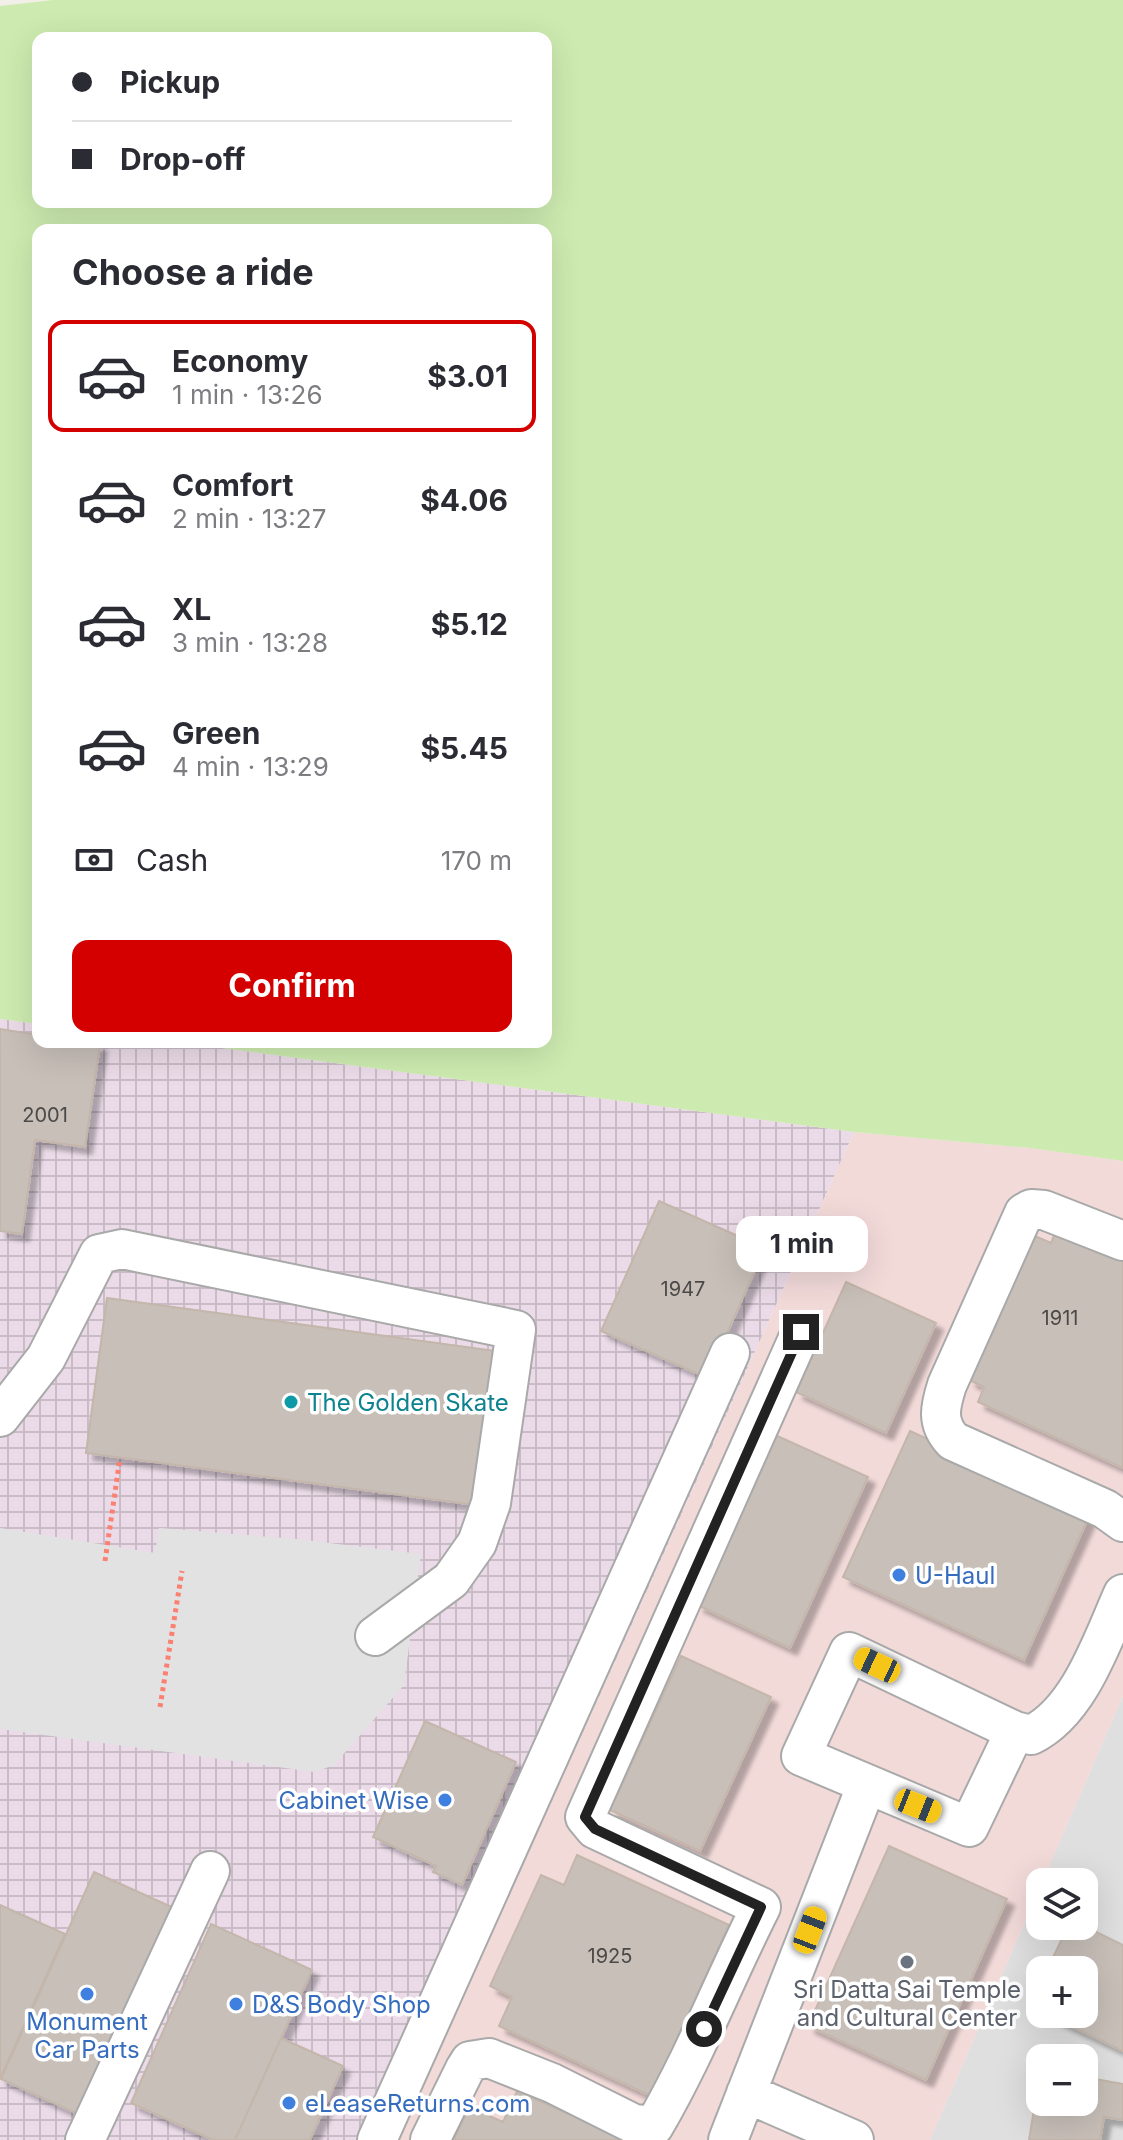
<!DOCTYPE html>
<meta charset="utf-8">
<style>
body{margin:0;font-family:Inter,sans-serif;background:#f2f2f3;color:#2b2b33;height:100vh;display:flex;flex-direction:column;font-size:30px;white-space:nowrap}
*{box-sizing:border-box;margin:0}
p{font-size:26px;color:#7c7c81}
.icon{flex:none;width:44px;height:44px;fill:none;stroke:currentColor;stroke-width:2;stroke-linecap:round;stroke-linejoin:round}
.map{position:relative;flex:1;overflow:hidden}
.details{position:absolute;left:32px;top:224px;width:520px;height:824px;display:flex;flex-direction:column;background:#fff;border-radius:16px;box-shadow:0 8px 32px #0002}
.details>*{flex:none}
.top-card{position:absolute;left:32px;top:32px;width:520px;height:176px;border-radius:16px;box-shadow:0 8px 32px #0002;display:grid;align-content:center;height:176px;padding:0 40px;background:#fff}
.controls{position:absolute;left:1026px;top:1868px;display:grid;gap:16px}
.controls a{display:grid;place-items:center;width:72px;height:72px;border-radius:16px;background:#fff;box-shadow:0 8px 32px #0002;font-size:40px}
.end{position:absolute;width:36px;height:36px;margin:-18px;border:10px solid #222;background:#fff;box-shadow:0 0 0 4px #fff}
.from{border-radius:50%}
.bubble{position:absolute;height:56px;border-radius:16px;background:#fff;box-shadow:0 8px 32px #0002;font-size:26px;font-weight:700;line-height:56px;text-align:center}
.car{position:absolute;width:24px;height:48px;margin:-24px -12px;border-radius:10px;box-shadow:0 0 6px 2px #0007;background:linear-gradient(#f5c518 24%,#345 0 40%,#f5c518 0 76%,#345 0 86%,#f5c518 0)}
.top-card b{display:flex;align-items:center;gap:28px;height:76px;font-size:30px}
.top-card b+b{border-top:2px solid #e1e1e2}
.top-card i{width:20px;height:20px;background:#2b2b33}
ul{padding:0;list-style:none}
li{display:flex;align-items:center;gap:24px;height:112px;margin:0 16px 12px;padding:0 24px;border:4px solid transparent;border-radius:16px}
li div{flex:1}
li b{display:block;font-size:30px}
li em{font-style:normal;font-weight:700}
li.on{border-color:#d40000}
li>.icon{width:72px;height:72px;stroke-width:1.5}
h2{padding:0 40px;font-size:36px;line-height:96px}
.pay{display:flex;align-items:center;gap:20px;height:88px;padding:0 40px;font-size:30px}
.pay p{margin-inline-start:auto}
.cta{display:flex;gap:16px;margin-top:auto;padding:16px 40px}
.cta a{flex:1;height:92px;border-radius:16px;background:#d40000;color:#fff;font-size:32px;font-weight:700;line-height:92px;text-align:center}
.map>svg:first-child{display:block}
.residential{fill:#e0dfdf;fill-rule:evenodd}
.commercial{fill:#f2dad9}
.industrial{fill:url(#industrial-grid)}
.grass{fill:#cdebb0;fill-rule:evenodd}
.parking{fill:#e2e2e2}
.building{fill:#c7bfb8;stroke:#c4b6ab;stroke-width:2;filter:url(#shadow)}
.lines{fill:none;stroke-linecap:round;stroke-linejoin:round}
.minor-casing{stroke:#a9a9a9;stroke-width:42}
.path{stroke:#fa8072;stroke-width:5;stroke-dasharray:4 4;stroke-linecap:butt}
.minor{stroke:#fff;stroke-width:38}
.route{stroke:#222;stroke-width:10}
.culture-dot{fill:#0f9aa8;stroke:#fff;stroke-width:3}
.shop-dot{fill:#3f7fe0;stroke:#fff;stroke-width:3}
.worship-dot{fill:#6b7280;stroke:#fff;stroke-width:3}
.labels{text-anchor:middle;dominant-baseline:central;stroke-width:7;stroke-linejoin:round;paint-order:stroke}
.number-label{font-size:20px;fill:#4b4948}
.culture-label{font-size:24px;fill:#0d838f;stroke:#fff;text-anchor:start}
.shop-label{font-size:24px;fill:#366cbe;stroke:#fff;text-anchor:start}
.worship-label{font-size:24px;fill:#5b616d;stroke:#fff}
</style>
<div class="map">
<svg width="1123" height="2140" viewBox="0 0 1123 2140">
<defs>
<pattern id="industrial-grid" width="8" height="8" patternUnits="userSpaceOnUse" patternTransform="scale(2)"><rect width="8" height="8" fill="#ebdbe8"/><path d="M0 4h8M4 0v8" fill="none" stroke="#c9bcc7"/></pattern>
<filter id="shadow"><feDropShadow dx="7" dy="7" stdDeviation="2" flood-color="#0004"/></filter>
</defs>
<rect width="100%" height="100%" fill="#f2efe9"/>
<path class="residential" d="M1123,1696V2140H930L1040,1887V1926H1084V1882H1042ZM1040,1970H1084V2014H1040ZM1040,2058H1084V2102H1040Z"/>
<path class="commercial" d="M854,1132L1030,1148L1123,1161V1696L930,2140H399Z"/>
<path class="industrial" d="M0,1019L38,1024V1042H177L854,1132L399,2140H0Z"/>
<path class="grass" d="M53,0H1123V1161L1030,1148L854,1132L177,1042H546V230H38V1024L0,1019V6ZM38,38H546V202H38Z"/>
<path class="parking" d="M0,1528L155,1553L159,1528L296,1539L421,1554L404,1685L334,1765L315,1772L0,1729Z"/>
<path class="building" d="M0,1029L38,1035V1042L100,1044L85,1147L35,1140L22,1234L0,1231Z
M659,1201L765,1248L707,1378L601,1331Z
M1058,1226L1123,1256V1468L978,1402L984,1387L969,1380L1035,1236L1051,1243Z
M846,1282L936,1323L886,1433L796,1392Z
M107,1298L496,1351L475,1505L86,1453Z
M910,1431L1090,1514L1024,1660L843,1577Z
M775,1435L868,1477L790,1648L697,1605Z
M681,1656L771,1697L700,1851L610,1810Z
M425,1721L516,1762L462,1885L433,1872L436,1866L373,1837Z
M889,1846L1007,1899L926,2080L808,2026Z
M577,1855L729,1925L651,2096L499,2026L512,1997L490,1986L541,1875L564,1885Z
M94,1872L174,1908L80,2115L1,2079Z
M0,1905L65,1934L0,2079Z
M211,1924L312,1970L235,2140H213L131,2103Z
M1068,1926H1084L1123,1945V2051L1046,2014H1084V1970H1047Z
M1040,1984V2011L1030,2006Z
M281,2038L343,2066L310,2140H235Z
M1040,2073V2102H1084V2077L1123,2084V2120L1104,2117L1100,2140H1029Z
M517,2091L627,2140H454L469,2107L503,2122Z"/>
<g class="lines">
<g class="minor-casing">
<path id="minor" d="M1123,1241L1044,1210L1031,1209L1024,1213L947,1385C940,1407 936,1423 953,1441L1105,1509L1123,1522
M0,1417L46,1358L99,1254L122,1249L516,1330L491,1503L477,1543L451,1580L375,1636
M849,1652L1015,1731L969,1827L801,1756Z
M1015,1731L1031,1735C1079,1712 1102,1641 1123,1594
M746,2093L854,2140
M85,2140L210,1871
M377,2140L730,1353
M430,2140L465,2069L470,2061L489,2058L552,2083L634,2124L654,2126C695,2056 724,1980 761,1907L595,1829L585,1817L801,1332
M728,2140L867,1784"/>
</g>
<path class="path" d="M105,1561L120,1458
M160,1707L182,1571"/>
<use href="#minor" class="minor"/>
</g>
<g class="lines">
<path class="route" d="M704,2029L761,1907L595,1829L585,1817L801,1332"/>
</g>
<circle class="culture-dot" cx="291" cy="1402" r="8"/>
<g class="shop-dot">
<circle cx="899" cy="1575" r="8"/>
<circle cx="445" cy="1800" r="8"/>
<circle cx="87" cy="1994" r="8"/>
<circle cx="236" cy="2004" r="8"/>
<circle cx="289" cy="2103" r="8"/>
</g>
<circle class="worship-dot" cx="907" cy="1962" r="8"/>
<g class="labels">
<g class="number-label">
<text x="45" y="1115">2001</text>
<text x="683" y="1289">1947</text>
<text x="1060" y="1318">1911</text>
<text x="610" y="1956">1925</text>
</g>
<g class="culture-label">
<text x="307" y="1402">The Golden Skate</text>
</g>
<g class="shop-label">
<text x="915" y="1575">U-Haul</text>
<text x="429" y="1800" text-anchor="end">Cabinet Wise</text>
<text x="252" y="2004">D&amp;S Body Shop</text>
<text x="87" y="2021" text-anchor="middle">Monument<tspan x="87" dy="28">Car Parts</tspan></text>
<text x="305" y="2103">eLeaseReturns.com</text>
</g>
<g class="worship-label">
<text x="907" y="1989">Sri Datta Sai Temple<tspan x="907" dy="28">and Cultural Center</tspan></text>
</g>
</g>
</svg>
<div class="controls">
<a><svg class="icon" aria-label="layers" viewBox="0 0 24 24"><path d="M12 4l9 5-9 5-9-5zM3 14l9 5 9-5"/></svg></a>
<a>+</a>
<a>−</a>
</div>
<i class="end from" style="left:704px;top:2029px"></i>
<i class="end" style="left:801px;top:1332px"></i>
<div class="bubble" style="left:736px;top:1216px;width:132px">1 min</div>
<i class="car" style="left:877px;top:1665px;rotate:295deg"></i>
<i class="car" style="left:918px;top:1806px;rotate:112deg"></i>
<i class="car" style="left:810px;top:1930px;rotate:21deg"></i>
<div class="top-card">
<b><i class="from"></i>Pickup</b>
<b><i></i>Drop-off</b>
</div>
<section class="details">
<h2>Choose a ride</h2>
<ul>
<li class="on"><svg class="icon" aria-label="car" viewBox="0 0 24 24"><path d="M5 17H2v-5l4-1 3-4h7l3 4 3 1v5h-3M9 17h6M6 11h13"/><circle cx="7" cy="17" r="2"/><circle cx="17" cy="17" r="2"/></svg><div><b>Economy</b><p>1 min · 13:26</p></div><em>$3.01</em></li>
<li><svg class="icon" aria-label="car" viewBox="0 0 24 24"><path d="M5 17H2v-5l4-1 3-4h7l3 4 3 1v5h-3M9 17h6M6 11h13"/><circle cx="7" cy="17" r="2"/><circle cx="17" cy="17" r="2"/></svg><div><b>Comfort</b><p>2 min · 13:27</p></div><em>$4.06</em></li>
<li><svg class="icon" aria-label="car" viewBox="0 0 24 24"><path d="M5 17H2v-5l4-1 3-4h7l3 4 3 1v5h-3M9 17h6M6 11h13"/><circle cx="7" cy="17" r="2"/><circle cx="17" cy="17" r="2"/></svg><div><b>XL</b><p>3 min · 13:28</p></div><em>$5.12</em></li>
<li><svg class="icon" aria-label="car" viewBox="0 0 24 24"><path d="M5 17H2v-5l4-1 3-4h7l3 4 3 1v5h-3M9 17h6M6 11h13"/><circle cx="7" cy="17" r="2"/><circle cx="17" cy="17" r="2"/></svg><div><b>Green</b><p>4 min · 13:29</p></div><em>$5.45</em></li>
</ul>
<div class="pay"><svg class="icon" aria-label="cash" viewBox="0 0 24 24"><path d="M3 7h18v10H3z"/><circle cx="12" cy="12" r="2"/></svg>Cash<p>170 m</p></div>
<div class="cta"><a>Confirm</a></div>
</section>
</div>
